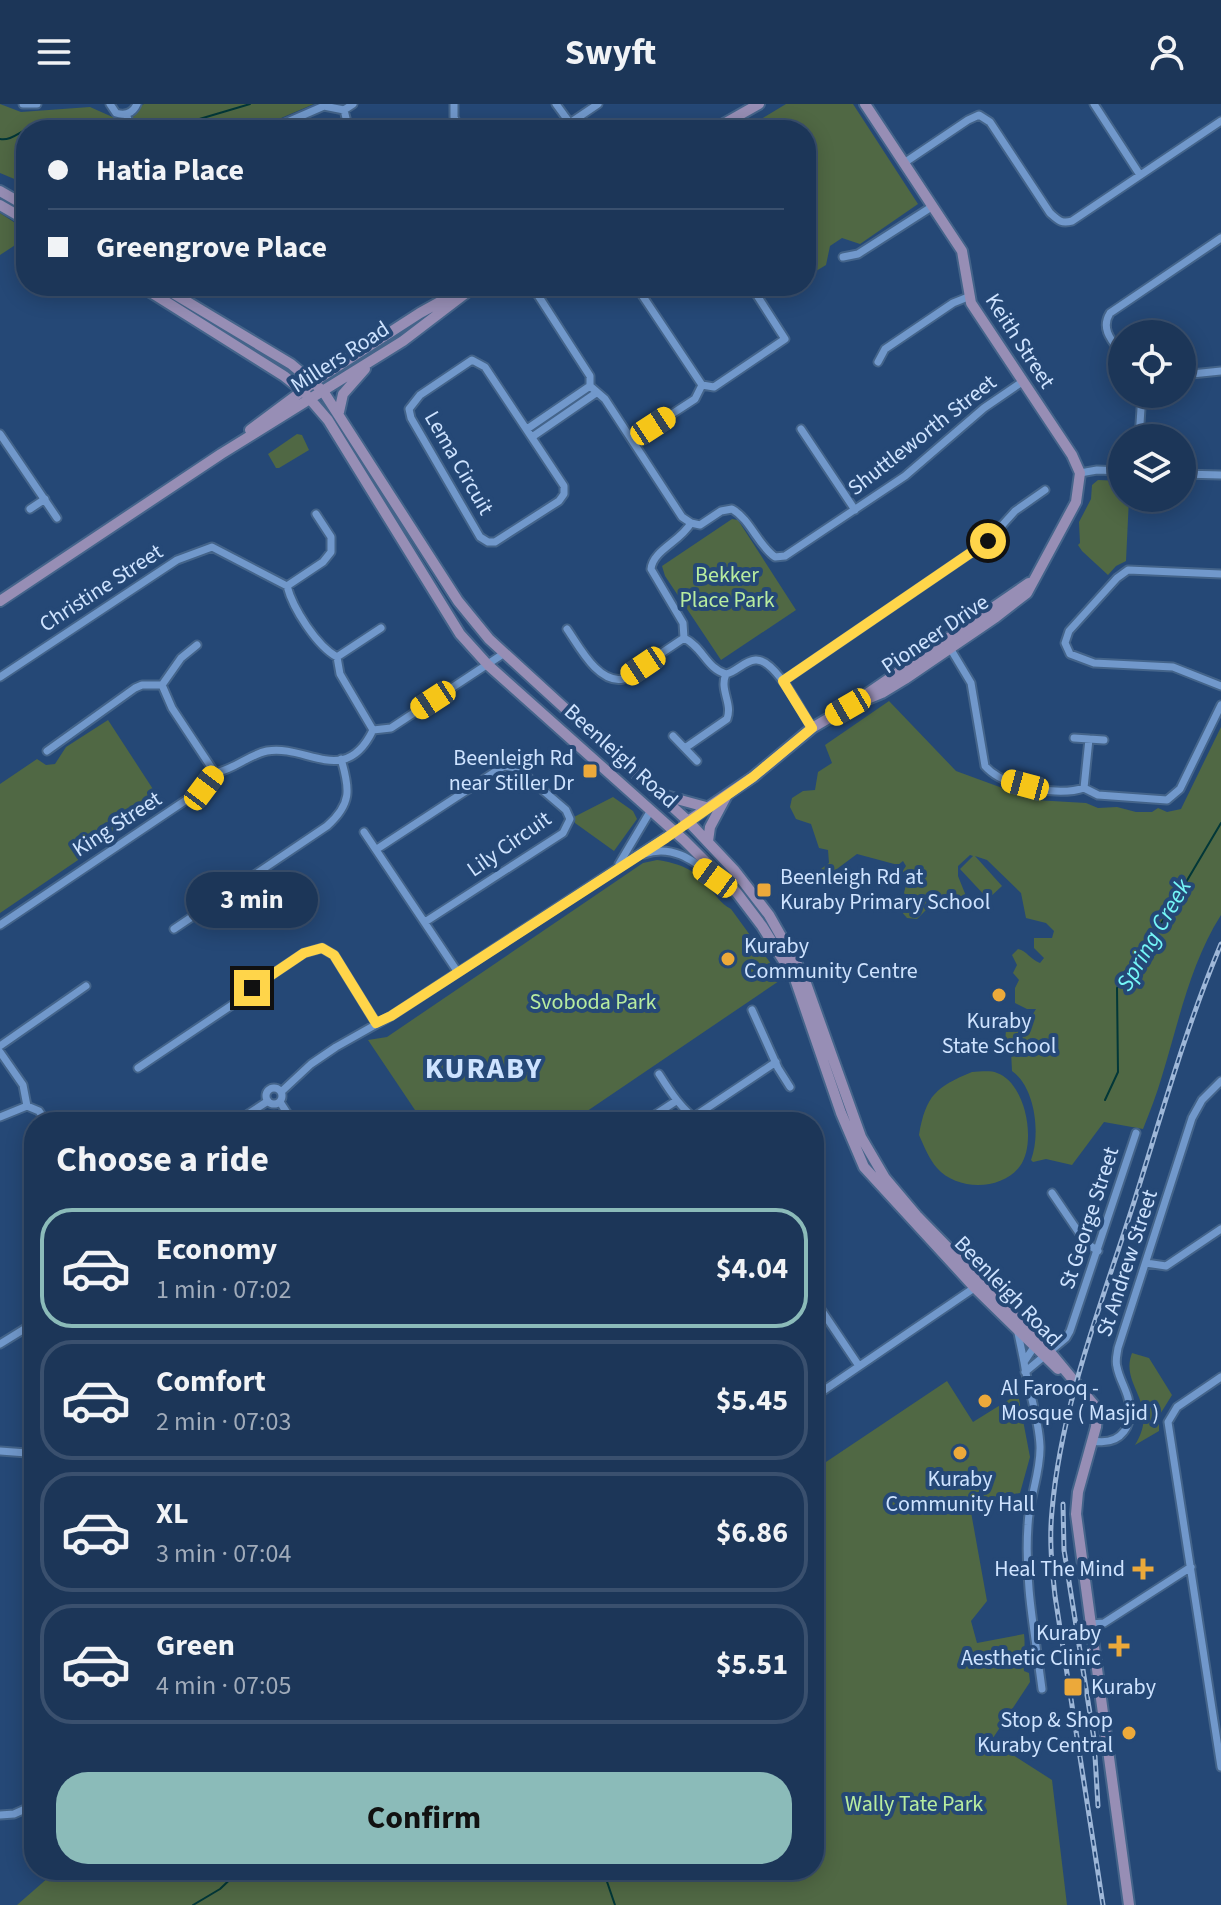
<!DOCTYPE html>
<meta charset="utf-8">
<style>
body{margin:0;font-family:"Source Sans 3",sans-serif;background:#253e5e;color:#f1f3f6;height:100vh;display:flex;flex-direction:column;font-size:30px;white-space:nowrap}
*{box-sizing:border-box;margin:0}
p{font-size:26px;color:#a0abba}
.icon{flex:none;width:44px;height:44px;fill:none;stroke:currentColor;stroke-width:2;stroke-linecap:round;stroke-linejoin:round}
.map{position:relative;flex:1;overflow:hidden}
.sheet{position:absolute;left:24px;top:1008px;width:800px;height:768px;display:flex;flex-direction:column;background:#1c3658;border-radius:32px;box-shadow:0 4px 20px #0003,0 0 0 2px #3a506e}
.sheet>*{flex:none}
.guide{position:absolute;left:16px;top:16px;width:800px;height:176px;border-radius:32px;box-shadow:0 4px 20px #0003,0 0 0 2px #3a506e;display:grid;align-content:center;height:176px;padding:0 32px;background:#1c3658}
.buttons{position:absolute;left:1108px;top:216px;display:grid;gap:16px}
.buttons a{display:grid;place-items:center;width:88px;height:88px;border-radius:50%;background:#1c3658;box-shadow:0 4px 20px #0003,0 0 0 2px #3a506e;font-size:40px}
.end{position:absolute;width:36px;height:36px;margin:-18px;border:10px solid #ffd54a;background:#111;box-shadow:0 0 0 4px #111}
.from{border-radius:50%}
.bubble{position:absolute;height:56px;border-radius:28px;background:#1c3658;box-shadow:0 4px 20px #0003,0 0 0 2px #3a506e;font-size:26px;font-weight:700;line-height:56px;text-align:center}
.car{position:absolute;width:24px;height:48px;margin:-24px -12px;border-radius:10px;box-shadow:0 0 6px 2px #0007;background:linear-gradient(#f5c518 24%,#345 0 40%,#f5c518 0 76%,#345 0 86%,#f5c518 0)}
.guide b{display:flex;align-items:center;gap:28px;height:76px;font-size:30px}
.guide b+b{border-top:2px solid #3a506e}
.guide i{width:20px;height:20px;background:#f1f3f6}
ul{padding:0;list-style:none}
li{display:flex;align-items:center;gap:24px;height:120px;margin:0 16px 12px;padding:0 16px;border:4px solid #3a506e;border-radius:32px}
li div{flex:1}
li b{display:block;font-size:30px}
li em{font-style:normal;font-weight:700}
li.on{border-color:#8bbbb9}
li>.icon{width:72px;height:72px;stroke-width:1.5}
h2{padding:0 32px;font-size:36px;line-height:96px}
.cta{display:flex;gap:16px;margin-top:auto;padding:16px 32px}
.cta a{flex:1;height:92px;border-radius:32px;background:#8bbbb9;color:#111;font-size:32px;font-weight:700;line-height:92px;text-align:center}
header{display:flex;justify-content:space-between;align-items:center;height:104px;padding:0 32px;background:#1c3658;font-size:36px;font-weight:700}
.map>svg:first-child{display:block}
.green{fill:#506844}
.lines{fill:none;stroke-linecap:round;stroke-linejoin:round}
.stream{stroke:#023738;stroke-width:2}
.street-casing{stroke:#44648a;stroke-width:11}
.secondary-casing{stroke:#44648a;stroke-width:14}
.street{stroke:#7198cb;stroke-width:7}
.secondary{stroke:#978eb5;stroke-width:10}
.rail-casing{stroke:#9eb7d8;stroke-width:5}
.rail{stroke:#254876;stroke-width:2;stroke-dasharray:6;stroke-linecap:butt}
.route{stroke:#ffd54a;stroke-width:10}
.poi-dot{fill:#eca93a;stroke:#254876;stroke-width:3}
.labels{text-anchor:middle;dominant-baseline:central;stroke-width:8;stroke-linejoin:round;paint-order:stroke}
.street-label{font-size:22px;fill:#cee3ff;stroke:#254876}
.park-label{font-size:22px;fill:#b8ec9f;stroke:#254876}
.poi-label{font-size:22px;fill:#cee3ff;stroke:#254876;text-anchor:end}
.water-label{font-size:24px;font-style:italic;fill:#75f7f8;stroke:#254876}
.district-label{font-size:30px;font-weight:bold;letter-spacing:2px;fill:#cee3ff;stroke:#254876}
</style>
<header><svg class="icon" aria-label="menu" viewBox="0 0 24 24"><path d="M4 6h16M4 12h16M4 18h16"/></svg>Swyft<svg class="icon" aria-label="person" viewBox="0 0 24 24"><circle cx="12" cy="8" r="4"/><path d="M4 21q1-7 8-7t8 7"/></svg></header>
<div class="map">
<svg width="1221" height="1801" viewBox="0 0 1221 1801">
<rect width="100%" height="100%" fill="#254876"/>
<path class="green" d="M0,0L21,8L90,3L117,15L134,12L139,3L144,0H314L253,26H26L24,79L0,69Z
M786,0H853L918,100L860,140L842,134L830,142L826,161L806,173V26H743Z
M0,109L26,126V134L0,151Z
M297,330L302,331L309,346L279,364H276L268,350Z
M1098,376L1122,377V394H1129L1126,457L1116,462L1108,471L1082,447L1078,441L1080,439L1079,418L1091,395L1092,381Z
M732,415L738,416L796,506L721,556L665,472L662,462Z
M889,597L956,667L1035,696L1086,699L1098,704L1117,703L1136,708H1152L1158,704L1167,708L1181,705L1221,623V811C1190,860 1179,917 1162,972C1157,990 1150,1007 1143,1025L1104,1018L1072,1061L1046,1055L1033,1058L1031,1056C1041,1030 1035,983 1012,967L1011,947L1005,939L1006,926C1019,922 1029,918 1036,905H1027L1015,899V884L1019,876L1013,869L1017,861L1012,851L1018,845C1027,847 1031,856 1040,859L1044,854L1034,844V834H1052L1054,827L1046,819L1026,814L1021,789L987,756L975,752L1002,782L988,795L960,765L973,752L970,751L958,762V772L966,792L938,794L917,815L907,814L901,807L905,801L912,799L904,789L907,777L902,768L906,762L903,757L898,761L857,750L818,779L821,765L829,759L828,746L819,744L811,720L796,715L790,703L792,694L803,687L815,686L818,668L832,659L825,641Z
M108,616L162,699L0,809V680L37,655L46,661L55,660L66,643Z
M613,693L633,707L637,715L614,747L575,719L574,713Z
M657,756C678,759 694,765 708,782C716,791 720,799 731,805L782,875L571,1018H423L368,936L387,933L643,759Z
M972,968C979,968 990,966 997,969C1026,979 1037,1039 1020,1062C1002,1087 957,1087 937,1064C929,1055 924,1042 919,1031C926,991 936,983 972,968Z
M1132,1249L1149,1254L1172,1291L1159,1312V1327L1135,1341C1161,1299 1119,1282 1132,1249Z
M947,1277L973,1318L1018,1290L1030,1353L1020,1389L969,1397L987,1497L971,1517L977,1539L1024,1530C1026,1544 1022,1554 1024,1567L1029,1569L1030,1578L991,1637L1052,1676L1067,1801H17L57,1766H814V1366Z"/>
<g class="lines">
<path class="stream" d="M147,19L175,21L186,19L250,0
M0,35C13,37 20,26 32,24C43,22 56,25 67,26
M1105,996L1118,968L1117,884L1166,812L1221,719
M603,1766L615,1801
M193,1801L220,1785L240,1766"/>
<g class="street-casing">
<path id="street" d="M23,0H37
M110,0L116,9C125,12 133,9 137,0
M454,0V13L460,26
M556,0L575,26
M1094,0L1140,71
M344,6L349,26
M126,10L132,26
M570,19L598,0
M269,26L324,2L344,6L353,0
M904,59L968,16L979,11L990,18L1050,109C1058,116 1061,120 1072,117L1221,17
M843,153L858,150L933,102
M532,182L590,272V282L605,295L682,413L691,419L700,421L721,407L732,405C751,416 757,440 775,453L785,452L905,372L984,304L1022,278
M636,182L702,281
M1122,250C1112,237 1100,225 1110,209L1221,134
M472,256L485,263L564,382V390L559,397L495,438H488L480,433L411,314L409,305L420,291Z
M878,258L885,245L953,199L968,193
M1182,271L1221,267
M527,325L590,282
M801,325L855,406
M0,330L57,414
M532,333L596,289
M1139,334L1142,290
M632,336L695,295L702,281L714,283L785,235L751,182
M1080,369L1097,366L1122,367
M1182,370L1221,371
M30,405L45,395
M691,419C680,438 653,446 651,465L683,519L684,534C703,543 706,564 726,570C736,568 744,557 755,556C775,553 802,609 812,624
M1221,470L1128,466L1117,474L1069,527L1065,539L1070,550L1094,559L1173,563L1221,582
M287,482L323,458L331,448V433L316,410
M567,525C579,542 598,580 623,575L684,534
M197,541L181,554L162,581L172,604L215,669
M950,544L971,579L985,662C1003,683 1059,693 1084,684L1098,691L1167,696L1180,685L1221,601
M337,553L381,524
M0,573L177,456L212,443L287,482C293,505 317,542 337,553L340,570L373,626
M783,577L988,437L1015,407L1045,386
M673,632L697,657
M1074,634L1104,636
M685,644L727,615C733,599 719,586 726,570
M47,647L135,584L142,581H162
M1084,684L1089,635
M364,728L457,867
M377,745L504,662L517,664L566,706L570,715L563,729L425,818
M644,750C674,739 696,759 719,776
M619,760L651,706
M0,821L204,684L215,669C235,665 248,651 267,647C307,640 345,684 373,626L391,624L503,550
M174,825L327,722C352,700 350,685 341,655
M752,906L778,964L790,983
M0,942L86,882
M0,948L23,981L27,1002
M138,964L235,899L252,884L304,849L322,844L334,851L376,919
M659,970C671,989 682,1006 700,1018
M266 992a8 8 0 1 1 16 0a8 8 0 1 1-16 0Z
M281,988L311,960L336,943L391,912L674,727
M280,998L293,1018
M0,1013L27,1002L39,1007L46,1018
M692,1014L776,958
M236,1018L268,997
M644,1018L676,997
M1052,1089L1086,1139L1098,1147
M1146,1159L1166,1162L1221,1125
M814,1195L859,1262
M1018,1229L1024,1258
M0,1240L34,1219
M1034,1243L1024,1258C1028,1286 1039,1314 1040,1342C1041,1368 1029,1394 1028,1421C1024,1476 1035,1531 1042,1585
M1025,1268L1066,1234L1070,1227L1136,1029
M1221,1273L1177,1303L1168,1318L1221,1663
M814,1293L977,1182
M34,1337L29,1341L27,1349L34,1359
M1093,1337C1122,1342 1135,1321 1128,1294C1125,1283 1119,1274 1117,1263C1115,1257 1117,1251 1118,1244L1192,1014L1202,996L1221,977
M0,1347L27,1349
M1090,1520L1104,1519L1191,1463
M0,1711L14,1710L34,1701"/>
</g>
<g class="secondary-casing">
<path id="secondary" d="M713,26L759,0
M0,87L26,102
M0,101L26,116
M141,182L284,272L303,287L328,316L460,530L488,561L684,736L737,789L762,822L795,875L841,1009L864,1063L975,1184L1058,1265
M161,182L291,260L323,287L458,497L489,535L688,717L735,767L769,811L803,871L861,1033L885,1074L917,1112L1050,1248L1094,1301L1097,1312L1096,1323L1078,1388L1076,1410L1129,1801
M339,308L343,290L365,265
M250,326L321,273L420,209L467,183
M0,497L221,350L403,237L475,182
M864,592L1029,479
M848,603L882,589L905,575L996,513L1027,489L1076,398L1080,369L1072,351L971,199L962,147L865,0
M662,691L706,703
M685,719L753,673L812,624L851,601
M708,737L710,723L727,691"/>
</g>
<use href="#street" class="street"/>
<use href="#secondary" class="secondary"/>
<g class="rail-casing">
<path id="rail" d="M1063,1400L1064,1446L1094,1635L1098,1702
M1103,1801L1055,1492C1052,1464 1049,1436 1052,1407C1061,1300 1103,1196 1135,1095C1162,1009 1186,923 1221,840"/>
</g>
<use href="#rail" class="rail"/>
</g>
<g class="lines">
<path class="route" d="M252,884L304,849L322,844L334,851L376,919L391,912L666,734L753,673L812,624L783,577L988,437"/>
</g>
<g class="poi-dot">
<rect x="582" y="659" width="16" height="16" rx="4"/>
<rect x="756" y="778" width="16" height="16" rx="4"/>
<circle cx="728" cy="855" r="8"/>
<circle cx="999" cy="891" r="8"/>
<circle cx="985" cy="1297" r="8"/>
<circle cx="960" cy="1349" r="8"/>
<path d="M1139 1453h8v8h8v8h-8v8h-8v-8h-8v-8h8z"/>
<path d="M1115 1530h8v8h8v8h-8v8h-8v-8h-8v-8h8z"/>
<rect x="1063" y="1573" width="20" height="20" rx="4"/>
<circle cx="1129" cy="1629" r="8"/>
</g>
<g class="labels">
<g class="street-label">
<text transform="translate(1020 237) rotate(57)">Keith Street</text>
<text transform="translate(340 253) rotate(-33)">Millers Road</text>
<text transform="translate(922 331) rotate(-38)">Shuttleworth Street</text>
<text transform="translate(459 359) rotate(60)">Lema Circuit</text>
<text transform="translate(101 484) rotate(-33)">Christine Street</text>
<text transform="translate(935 530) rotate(-34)">Pioneer Drive</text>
<text transform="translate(621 652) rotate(42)">Beenleigh Road</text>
<text transform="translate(117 720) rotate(-33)">King Street</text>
<text transform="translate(509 740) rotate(-35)">Lily Circuit</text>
<text transform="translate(1089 1114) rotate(-72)">St George Street</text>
<text transform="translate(1127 1159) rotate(-72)">St Andrew Street</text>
<text transform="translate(1008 1187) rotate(46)">Beenleigh Road</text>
</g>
<g class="park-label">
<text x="727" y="471">Bekker<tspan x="727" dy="25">Place Park</tspan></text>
<text x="593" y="898">Svoboda Park</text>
<text x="914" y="1700">Wally Tate Park</text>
</g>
<g class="poi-label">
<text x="574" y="654">Beenleigh Rd<tspan x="574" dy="25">near Stiller Dr</tspan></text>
<text x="780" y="773" text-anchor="start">Beenleigh Rd at<tspan x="780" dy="25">Kuraby Primary School</tspan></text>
<text x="744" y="842" text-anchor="start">Kuraby<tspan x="744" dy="25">Community Centre</tspan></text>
<text x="999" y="917" text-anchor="middle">Kuraby<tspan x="999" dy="25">State School</tspan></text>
<text x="1001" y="1284" text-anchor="start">Al Farooq -<tspan x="1001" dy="25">Mosque ( Masjid )</tspan></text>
<text x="960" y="1375" text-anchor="middle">Kuraby<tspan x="960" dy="25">Community Hall</tspan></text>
<text x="1125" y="1465">Heal The Mind</text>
<text x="1101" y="1529">Kuraby<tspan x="1101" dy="25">Aesthetic Clinic</tspan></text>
<text x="1091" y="1583" text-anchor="start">Kuraby</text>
<text x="1113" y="1616">Stop &amp; Shop<tspan x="1113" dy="25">Kuraby Central</tspan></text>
</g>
<g class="water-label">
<text transform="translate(1154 831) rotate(-60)">Spring Creek</text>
</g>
<g class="district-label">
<text x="484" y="964">KURABY</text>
</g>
</g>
</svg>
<div class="buttons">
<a><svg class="icon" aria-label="locate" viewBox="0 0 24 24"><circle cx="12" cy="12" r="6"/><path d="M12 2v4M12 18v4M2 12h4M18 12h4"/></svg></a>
<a><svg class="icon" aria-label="layers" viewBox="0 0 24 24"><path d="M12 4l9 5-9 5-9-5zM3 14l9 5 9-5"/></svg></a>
</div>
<i class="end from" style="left:988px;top:437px"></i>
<i class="end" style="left:252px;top:884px"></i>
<div class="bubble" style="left:186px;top:768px;width:132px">3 min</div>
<i class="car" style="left:653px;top:322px;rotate:57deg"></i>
<i class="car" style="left:643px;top:562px;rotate:236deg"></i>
<i class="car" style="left:433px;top:596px;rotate:237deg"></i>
<i class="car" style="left:848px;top:603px;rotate:240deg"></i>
<i class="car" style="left:1025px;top:681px;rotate:285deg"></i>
<i class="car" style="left:204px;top:684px;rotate:37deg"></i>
<i class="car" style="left:715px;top:774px;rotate:306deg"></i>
<div class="guide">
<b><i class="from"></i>Hatia Place</b>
<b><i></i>Greengrove Place</b>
</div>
<section class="sheet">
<h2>Choose a ride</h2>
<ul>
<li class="on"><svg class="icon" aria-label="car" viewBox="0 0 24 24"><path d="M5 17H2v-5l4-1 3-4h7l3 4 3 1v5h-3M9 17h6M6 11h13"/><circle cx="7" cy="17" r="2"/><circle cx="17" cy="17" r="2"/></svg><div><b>Economy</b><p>1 min · 07:02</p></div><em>$4.04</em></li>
<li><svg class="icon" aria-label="car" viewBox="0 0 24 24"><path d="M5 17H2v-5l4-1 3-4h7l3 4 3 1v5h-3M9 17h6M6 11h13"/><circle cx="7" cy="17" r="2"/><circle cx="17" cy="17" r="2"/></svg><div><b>Comfort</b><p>2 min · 07:03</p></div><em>$5.45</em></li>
<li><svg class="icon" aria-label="car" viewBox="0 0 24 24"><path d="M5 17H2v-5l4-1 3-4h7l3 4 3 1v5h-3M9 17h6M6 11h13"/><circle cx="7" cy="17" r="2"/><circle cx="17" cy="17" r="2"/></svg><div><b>XL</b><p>3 min · 07:04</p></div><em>$6.86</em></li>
<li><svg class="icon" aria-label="car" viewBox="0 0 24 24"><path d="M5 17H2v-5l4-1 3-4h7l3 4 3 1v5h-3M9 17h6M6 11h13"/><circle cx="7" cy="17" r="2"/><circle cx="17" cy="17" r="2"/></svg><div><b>Green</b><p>4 min · 07:05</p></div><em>$5.51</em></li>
</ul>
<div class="cta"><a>Confirm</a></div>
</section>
</div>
